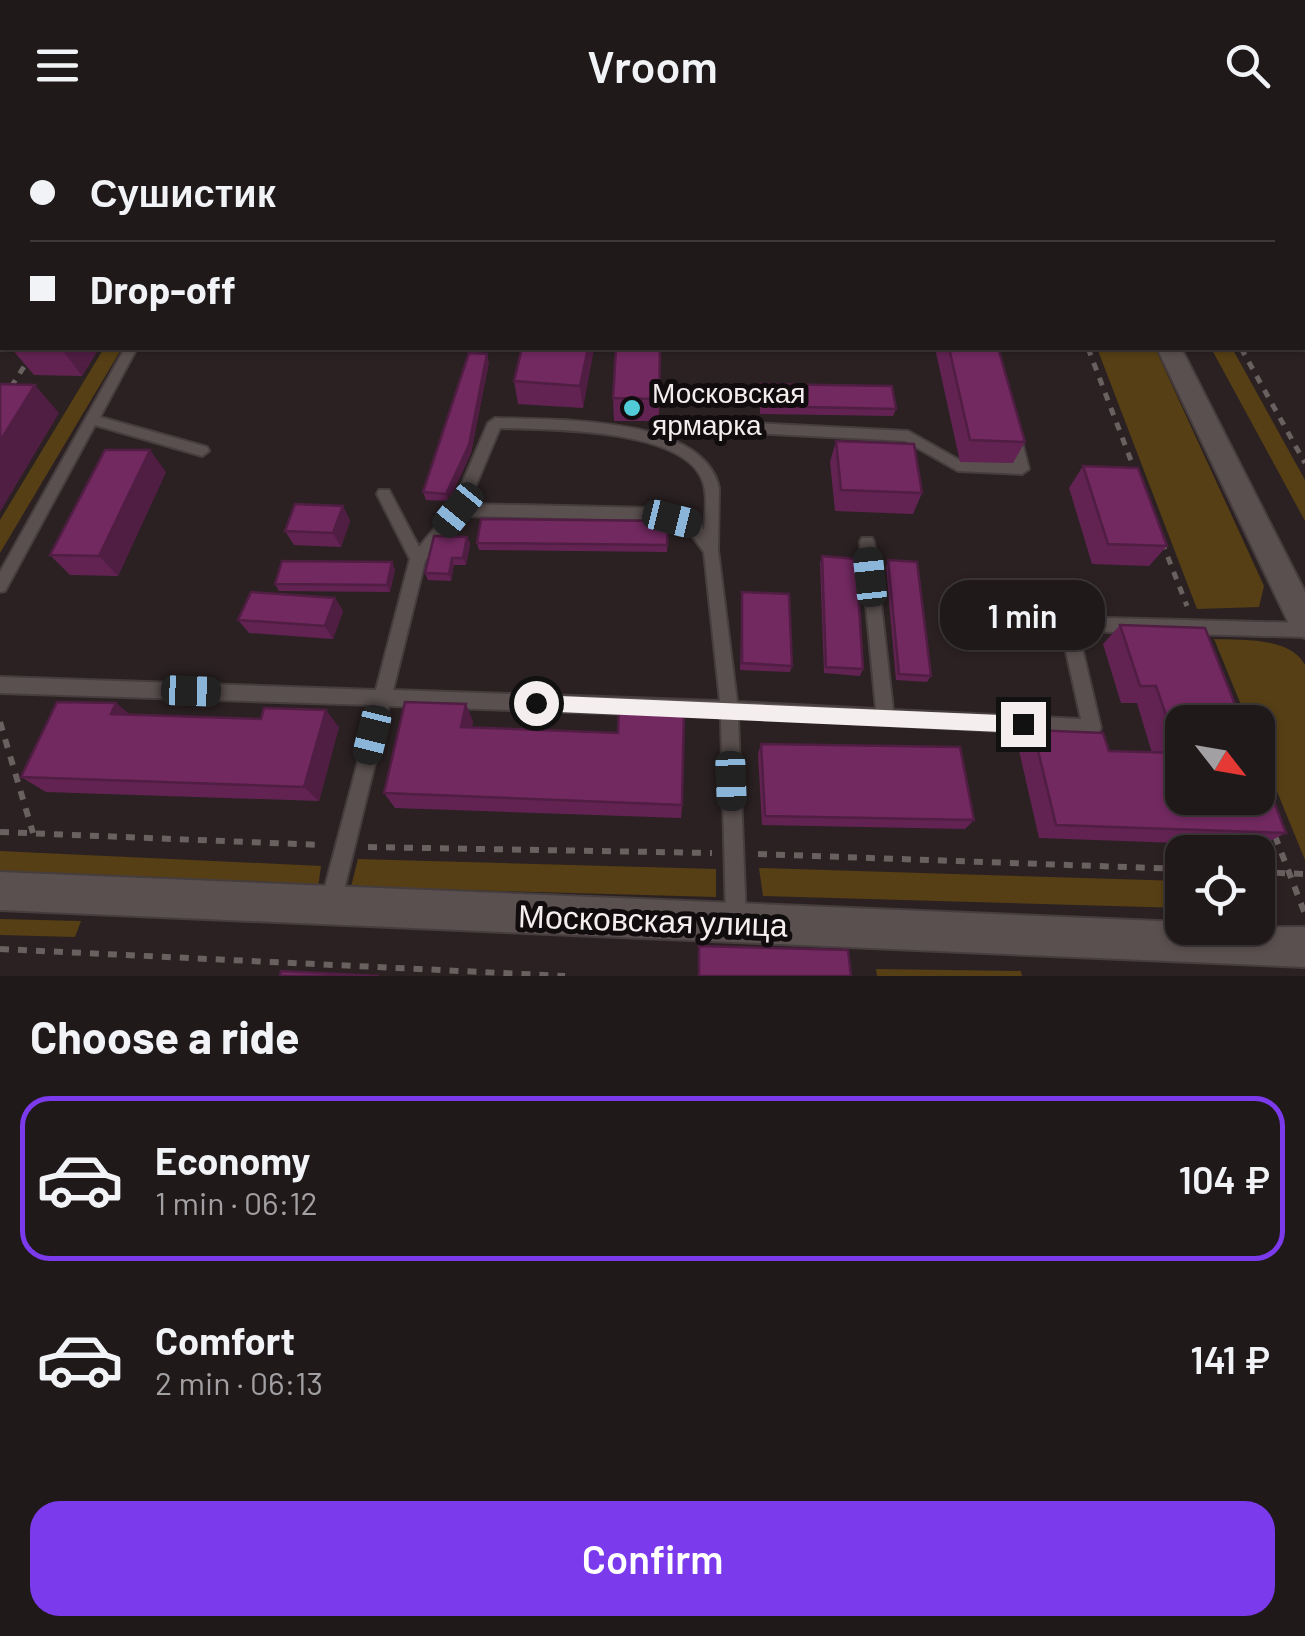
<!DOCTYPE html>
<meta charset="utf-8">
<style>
body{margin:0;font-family:Barlow,sans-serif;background:#282223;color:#f1f3f6;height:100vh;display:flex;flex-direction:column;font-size:38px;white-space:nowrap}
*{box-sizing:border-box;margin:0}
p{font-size:32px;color:#a2a0a2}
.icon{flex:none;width:55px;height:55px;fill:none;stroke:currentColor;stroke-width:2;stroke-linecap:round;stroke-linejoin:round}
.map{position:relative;height:846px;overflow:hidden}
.sheet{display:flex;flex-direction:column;background:#20191a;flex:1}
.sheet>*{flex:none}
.top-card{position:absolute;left:0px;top:0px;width:1305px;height:220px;box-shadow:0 2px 8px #0004,0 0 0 2px #3d3839;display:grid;align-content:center;height:220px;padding:0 30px;background:#20191a}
.needle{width:65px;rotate:121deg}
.buttons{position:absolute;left:1165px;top:575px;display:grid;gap:20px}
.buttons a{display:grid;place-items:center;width:110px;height:110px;border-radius:20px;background:#20191a;box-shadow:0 2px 8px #0004,0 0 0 2px #3d3839;font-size:50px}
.end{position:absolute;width:45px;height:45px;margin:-22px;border:12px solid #f5eeee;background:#111;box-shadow:0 0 0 5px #111}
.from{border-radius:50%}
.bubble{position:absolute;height:70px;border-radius:30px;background:#20191a;box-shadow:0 2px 8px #0004,0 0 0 2px #3d3839;font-size:32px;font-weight:600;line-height:70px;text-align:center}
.car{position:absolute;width:30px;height:60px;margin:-30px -15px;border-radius:12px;box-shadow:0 0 8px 2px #0007;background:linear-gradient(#222 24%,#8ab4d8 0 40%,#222 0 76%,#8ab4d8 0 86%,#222 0)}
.top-card b{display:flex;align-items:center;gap:35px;height:95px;font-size:38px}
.top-card b+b{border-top:2px solid #3d3839}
.top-card i{width:25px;height:25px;background:#f1f3f6}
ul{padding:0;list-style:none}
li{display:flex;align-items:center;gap:30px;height:165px;margin:0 20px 15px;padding:0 10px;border:5px solid transparent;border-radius:30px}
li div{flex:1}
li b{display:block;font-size:38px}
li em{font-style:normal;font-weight:600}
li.active{border-color:#7c3aed}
li>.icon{width:90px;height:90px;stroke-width:1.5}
h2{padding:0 30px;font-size:45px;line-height:120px}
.button{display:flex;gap:20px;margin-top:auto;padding:20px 30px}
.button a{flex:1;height:115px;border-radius:30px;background:#7c3aed;color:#fff;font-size:40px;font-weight:600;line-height:115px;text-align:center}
header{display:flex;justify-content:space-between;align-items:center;height:130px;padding:0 30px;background:#20191a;font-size:45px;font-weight:600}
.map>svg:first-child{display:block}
.green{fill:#563f14}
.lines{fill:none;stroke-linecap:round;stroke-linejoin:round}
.lane-casing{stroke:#463d3e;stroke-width:4}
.secondary-casing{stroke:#463d3e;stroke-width:4}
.path-far2{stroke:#696060;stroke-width:4;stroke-dasharray:5 5;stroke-linecap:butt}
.path-far1{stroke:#696060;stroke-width:5;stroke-dasharray:8 8;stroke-linecap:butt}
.path{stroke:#696060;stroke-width:6;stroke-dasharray:9 9;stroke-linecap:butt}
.lane{fill:#5b5050;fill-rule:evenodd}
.secondary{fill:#5b5050;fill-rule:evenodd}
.wall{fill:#622353}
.shaded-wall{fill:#501d43}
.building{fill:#722960;stroke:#501d43;stroke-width:2.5}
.route{fill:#f5eeee}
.poi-dot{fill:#52cbd8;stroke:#110c0d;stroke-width:4}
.labels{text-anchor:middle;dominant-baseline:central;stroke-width:10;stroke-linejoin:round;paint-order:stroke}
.poi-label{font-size:28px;fill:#f5eeee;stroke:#110c0d;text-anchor:start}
.near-street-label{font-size:32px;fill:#f5eeee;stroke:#110c0d}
</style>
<header><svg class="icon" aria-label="menu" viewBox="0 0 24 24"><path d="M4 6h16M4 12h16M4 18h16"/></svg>Vroom<svg class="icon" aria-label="search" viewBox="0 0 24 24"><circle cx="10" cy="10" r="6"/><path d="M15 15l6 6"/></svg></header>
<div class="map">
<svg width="1305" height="846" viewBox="0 0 1305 846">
<rect width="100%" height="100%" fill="#2b2122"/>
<path class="green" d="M104,218H122L0,423V390Z
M1097,218H1155L1264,456L1259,477L1197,479Z
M1211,218H1232L1305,350V391Z
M1214,509C1241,510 1291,507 1305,535V730L1258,615V592H1248Z
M0,721L321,736L318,758L0,745Z
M358,729L716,739V767L351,757Z
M759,738L1182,751V778L763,766Z
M0,789L81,791L75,807L0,805Z
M876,839L1021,841L1022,846H877Z"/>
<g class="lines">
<g class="lane-casing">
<path id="lane" d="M142,0H183L180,2H145Z
M201,0H282L283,1L204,2Z
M463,0H515L512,2H462Z
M533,0H543V2H534Z
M749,0H759V2H750Z
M2,141V149L0,150V142Z
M125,218H137L100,287L207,317L209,321L202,326L95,295L5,461L0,462V442Z
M495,288C552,290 704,285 719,358L718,420L737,572L876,579L860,412L862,408H872L874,412L893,580L1081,589L1060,494L1062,489L1068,487L1305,493V507L1078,501L1101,598L1098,604L1092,606L738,587L746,790L743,797L736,800L729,797L726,790L721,587L389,576L341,772L338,779L331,782L324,779L321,772L373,575L0,563V547L376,560L410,429L377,364L379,360H389L419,417L452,377L488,293ZM500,298C547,299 686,298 703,352C708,367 705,385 704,400L697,390L652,378L468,374ZM462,386L652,390L687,399L704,422L720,571L393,560L425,431Z
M751,293L908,301L961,331L1014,333L1007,308L1014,303L1021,308L1029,339L1022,344L958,341L905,311L751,303L744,298Z"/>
</g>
<g class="secondary-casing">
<path id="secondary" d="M1052,0H1072L1073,2H1054Z
M2,179V197L0,198V180Z
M1157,218H1181L1305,462V508L1294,504Z
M0,742L1182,792V798L1305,797V837L0,780Z"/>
</g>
<path class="path-far2" d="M0,120L2,116"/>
<path class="path-far1" d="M1088,218L1135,341
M1241,218L1305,333
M11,257L27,232
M1162,412L1187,476"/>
<path class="path" d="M0,592L33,703
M0,702L322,715
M1275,706L1305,784
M368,717L712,723
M758,724L1182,739
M1258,742L1305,744
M0,819L565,846"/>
<use href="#lane" class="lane"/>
<use href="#secondary" class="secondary"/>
</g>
<path class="wall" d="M260,0H486V2H261Z
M11,218H99L82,246L34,245Z
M415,218H459V220L416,221Z
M522,218H594L583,278L518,274L514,251Z
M660,218L659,291H614L613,268Z
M935,218H998L1025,312L1013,333L960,332Z
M489,232L471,323L449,371L426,370L423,362Z
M760,254L896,279L893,286L760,284Z
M836,311L922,363L913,384L835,381L830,332Z
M1083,336L1167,416L1149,436L1092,434L1069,358Z
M166,342L118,446L70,445L50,425Z
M343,376L350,391L341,417L294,415L285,401Z
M668,391L667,422L479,420L477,413Z
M467,407L470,414L466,435H454L451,451L428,450L425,443Z
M822,426L863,539L860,546L824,543L820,433Z
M888,430L931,546L927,552L896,550L886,437Z
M395,439L390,462L279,461L275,454Z
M742,462L792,536L790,542L740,540Z
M335,468L343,481L333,509L249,503L238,490Z
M1120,495L1286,703L1260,716L1039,708L1018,616L1033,600L1109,621L1152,623L1137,573H1121L1103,514Z
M130,584L339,597L319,671L46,662L21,647Z
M473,591L472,597L682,675L681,688L395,678L384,663Z
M761,614L974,690L965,699L762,695L758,624Z"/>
<path class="shaded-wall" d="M24,0H71L72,2H22Z
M200,0H222L223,2H198Z
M2,24V93L0,96V27Z
M61,218H99L82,246Z
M588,218H594L583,278L580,256Z
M487,224L489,232L471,323L449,371L446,364Z
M35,255L59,283L0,382V311Z
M150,320L166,342L118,446L99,426Z
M343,376L350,391L341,417L333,403Z
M467,407L470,414L466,435L463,428Z
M452,428L454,435L451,451L449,444Z
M392,432L395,439L390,462L387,455Z
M335,468L343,481L333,509L325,496Z
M116,573L137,590L111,584Z
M466,574L473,591L469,613L461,597Z
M326,580L339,597L319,671L304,657Z"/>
<path class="building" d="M0,0H24L22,2H2V24L0,27Z
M161,0H200L198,2H160Z
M543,0H681V2H542Z
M801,0H1012L1013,2H802Z
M522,218H588L580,256L514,251Z
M616,218H660L659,269L613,268Z
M949,218H998L1025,312L970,310Z
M469,223L487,224L469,315L446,364L423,362Z
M0,254L35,255L0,311Z
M760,254L892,256L896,279L762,276Z
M836,311L914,314L922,363L841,360Z
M105,320H150L99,426L50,425Z
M1083,336L1138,338L1167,416L1108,414Z
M295,374L343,376L333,403L285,401Z
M481,389L668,391L667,415L477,413Z
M434,406L467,407L463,428H452L449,444L425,443Z
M822,426L856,429L863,539L826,537Z
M888,430L917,432L931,546L899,544Z
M282,431L392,432L387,455L275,454Z
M251,462L335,468L325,496L238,490Z
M742,462L789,464L792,536L742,533Z
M1120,495L1205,498L1242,592H1182V668H1258V630L1286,703L1056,695L1033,600L1103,603L1109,621L1179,623L1156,556H1140Z
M57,572L116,573L111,584L261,589L264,578L326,580L304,657L21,647Z
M405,572L466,574L461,597L618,603L619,579L684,581L682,675L384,663Z
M761,614L960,617L974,690L765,686Z
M699,816L848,820L851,846H699Z
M281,841L379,846H280Z"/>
<path class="route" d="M536,565L1023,586L1033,594L1023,603L536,581L527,573Z"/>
<circle class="poi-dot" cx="632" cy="278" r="10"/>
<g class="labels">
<g class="poi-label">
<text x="652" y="262">Московская<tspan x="652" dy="32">ярмарка</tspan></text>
</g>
<g class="near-street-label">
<text transform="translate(653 789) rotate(2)">Московская улица</text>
</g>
</g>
</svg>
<div class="buttons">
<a><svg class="needle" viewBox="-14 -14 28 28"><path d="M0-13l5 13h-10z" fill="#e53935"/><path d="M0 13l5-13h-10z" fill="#a2a0a2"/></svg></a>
<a><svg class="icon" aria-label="locate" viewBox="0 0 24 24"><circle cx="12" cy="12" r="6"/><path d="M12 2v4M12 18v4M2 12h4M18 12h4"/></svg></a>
</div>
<i class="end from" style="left:536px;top:573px"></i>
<i class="end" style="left:1023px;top:594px"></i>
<div class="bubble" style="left:940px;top:450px;width:165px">1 min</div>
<i class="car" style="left:458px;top:380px;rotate:219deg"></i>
<i class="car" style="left:672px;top:389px;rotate:104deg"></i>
<i class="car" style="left:870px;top:447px;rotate:354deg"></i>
<i class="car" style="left:191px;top:561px;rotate:92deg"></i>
<i class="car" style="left:372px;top:605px;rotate:194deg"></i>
<i class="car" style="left:731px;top:651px;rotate:178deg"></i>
<div class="top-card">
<b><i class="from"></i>Сушистик</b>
<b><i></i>Drop-off</b>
</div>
</div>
<section class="sheet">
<h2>Choose a ride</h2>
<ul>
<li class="active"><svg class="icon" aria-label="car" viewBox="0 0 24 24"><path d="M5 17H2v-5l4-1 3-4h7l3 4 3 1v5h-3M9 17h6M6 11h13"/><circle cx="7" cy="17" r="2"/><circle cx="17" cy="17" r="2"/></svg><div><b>Economy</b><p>1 min · 06:12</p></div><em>104 ₽</em></li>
<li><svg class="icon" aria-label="car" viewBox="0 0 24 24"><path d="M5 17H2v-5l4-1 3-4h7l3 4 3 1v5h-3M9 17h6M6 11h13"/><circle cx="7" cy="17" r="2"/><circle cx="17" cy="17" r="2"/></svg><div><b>Comfort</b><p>2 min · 06:13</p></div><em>141 ₽</em></li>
</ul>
<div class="button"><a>Confirm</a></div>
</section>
